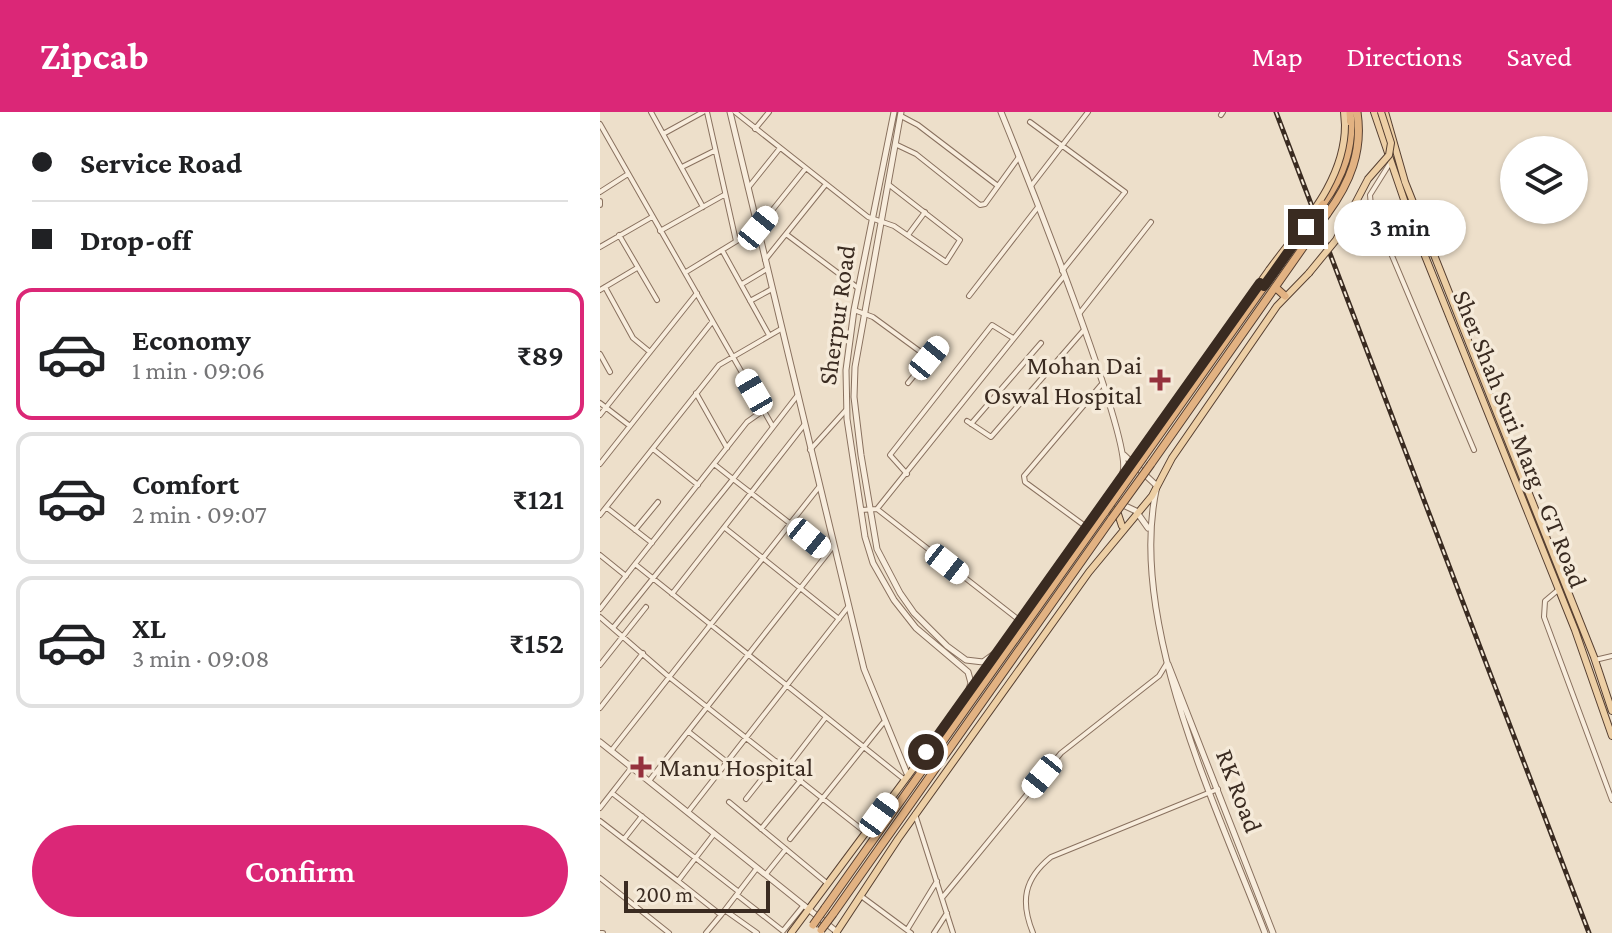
<!DOCTYPE html>
<meta charset="utf-8">
<style>
body{margin:0;font-family:"Crimson Pro",serif;background:#f2f2f2;color:#202124;height:100vh;display:flex;flex-direction:column;font-size:30px;white-space:nowrap}
*{box-sizing:border-box;margin:0}
p{font-size:26px;color:#757577}
.icon{flex:none;width:44px;height:44px;fill:none;stroke:currentColor;stroke-width:2;stroke-linecap:round;stroke-linejoin:round}
.map{position:relative;flex:1;overflow:hidden}
.sheet{display:flex;flex-direction:column;background:#fff;width:600px}
.sheet>*{flex:none}
.top-card{display:grid;align-content:center;height:176px;padding:0 32px;background:#fff}
.fabs{position:absolute;left:900px;top:24px;display:grid;gap:16px}
.fabs a{display:grid;place-items:center;width:88px;height:88px;border-radius:50%;background:#fff;box-shadow:0 2px 6px #0004;font-size:40px}
.scale{position:absolute;left:24px;bottom:20px;width:146px;box-sizing:border-box;padding-left:8px;border:4px solid #3a2b21;border-top:0;font-size:22px;line-height:28px;white-space:nowrap;color:#3a2b21;-webkit-text-stroke:6px #f5ead9;paint-order:stroke}
.end{position:absolute;width:36px;height:36px;margin:-18px;border:10px solid #3a2b21;background:#fff;box-shadow:0 0 0 4px #fff}
.from{border-radius:50%}
.bubble{position:absolute;height:56px;border-radius:28px;background:#fff;box-shadow:0 2px 6px #0004;font-size:26px;font-weight:600;line-height:56px;text-align:center}
.car{position:absolute;width:24px;height:48px;margin:-24px -12px;border-radius:10px;box-shadow:0 0 6px 2px #0007;background:linear-gradient(#fff 24%,#345 0 40%,#fff 0 76%,#345 0 86%,#fff 0)}
.top-card b{display:flex;align-items:center;gap:28px;height:76px;font-size:30px}
.top-card b+b{border-top:2px solid #e0e0e0}
.top-card i{width:20px;height:20px;background:#202124}
ul{padding:0;list-style:none}
li{display:flex;align-items:center;gap:24px;height:132px;margin:0 16px 12px;padding:0 16px;border:4px solid #e0e0e0;border-radius:16px}
li div{flex:1}
li b{display:block;font-size:30px}
li em{font-style:normal;font-weight:600}
li.active{border-color:#db2777}
li>.icon{width:72px;height:72px;stroke-width:1.5}
.button{display:flex;gap:16px;margin-top:auto;padding:16px 32px}
.button a{flex:1;height:92px;border-radius:48px;background:#db2777;color:#fff;font-size:32px;font-weight:600;line-height:92px;text-align:center}
header{display:flex;align-items:center;gap:48px;box-sizing:border-box;height:112px;padding:0 40px;background:#db2777;color:#fff}
header strong{font-size:38px}
nav{display:flex;gap:44px;margin-inline-start:auto;font-size:28px}
main{display:flex;flex:1;min-height:0}
.map>svg:first-child{display:block}
.lines{fill:none;stroke-linecap:round;stroke-linejoin:round}
.minor-casing{stroke:#89715f;stroke-width:6}
.tertiary-casing{stroke:#89715f;stroke-width:7}
.primary-casing{stroke:#574032;stroke-width:8}
.trunk-casing{stroke:#574032;stroke-width:9}
.minor{stroke:#f8eddd;stroke-width:4}
.tertiary{stroke:#f8eddd;stroke-width:5}
.primary{stroke:#edcfa5;stroke-width:6}
.trunk{stroke:#e2b282;stroke-width:7}
.rail-casing{stroke:#3a2b21;stroke-width:5}
.rail{stroke:#f5ead9;stroke-width:2;stroke-dasharray:6;stroke-linecap:butt}
.primary-bridge-casing{stroke:#574032;stroke-width:8;stroke-linecap:butt}
.trunk-bridge-casing{stroke:#574032;stroke-width:9;stroke-linecap:butt}
.primary-bridge{stroke:#edcfa5;stroke-width:6}
.trunk-bridge{stroke:#e2b282;stroke-width:7}
.route{stroke:#3a2b21;stroke-width:10}
.poi-dot{fill:#95313d;stroke:#f5ead9;stroke-width:3}
.labels{text-anchor:middle;dominant-baseline:central;stroke-width:7;stroke-linejoin:round;paint-order:stroke}
.street-label{font-size:26px;fill:#3a2b21;stroke:#f5ead9}
.poi-label{font-size:26px;fill:#3a2b21;stroke:#f5ead9;text-anchor:end}
</style>
<header>
<strong>Zipcab</strong>
<nav><a>Map</a><a>Directions</a><a>Saved</a></nav>
</header>
<main>
<section class="sheet">
<div class="top-card">
<b><i class="from"></i>Service Road</b>
<b><i></i>Drop-off</b>
</div>
<ul>
<li class="active"><svg class="icon" aria-label="car" viewBox="0 0 24 24"><path d="M5 17H2v-5l4-1 3-4h7l3 4 3 1v5h-3M9 17h6M6 11h13"/><circle cx="7" cy="17" r="2"/><circle cx="17" cy="17" r="2"/></svg><div><b>Economy</b><p>1 min · 09:06</p></div><em>₹89</em></li>
<li><svg class="icon" aria-label="car" viewBox="0 0 24 24"><path d="M5 17H2v-5l4-1 3-4h7l3 4 3 1v5h-3M9 17h6M6 11h13"/><circle cx="7" cy="17" r="2"/><circle cx="17" cy="17" r="2"/></svg><div><b>Comfort</b><p>2 min · 09:07</p></div><em>₹121</em></li>
<li><svg class="icon" aria-label="car" viewBox="0 0 24 24"><path d="M5 17H2v-5l4-1 3-4h7l3 4 3 1v5h-3M9 17h6M6 11h13"/><circle cx="7" cy="17" r="2"/><circle cx="17" cy="17" r="2"/></svg><div><b>XL</b><p>3 min · 09:08</p></div><em>₹152</em></li>
</ul>
<div class="button"><a>Confirm</a></div>
</section>
<div class="map">
<svg width="1012" height="821" viewBox="0 0 1012 821">
<rect width="100%" height="100%" fill="#eddfca"/>
<g class="lines">
<g class="minor-casing">
<path id="minor" d="M51,0L103,95
M107,0L136,129
M135,0L268,105L294,114L346,150L360,128L288,72
M621,3L623,0
M430,10L525,80L462,159
M0,12L173,315
M155,17L169,0
M63,22L103,0
M295,32L316,42L380,93L385,92L398,74L318,13L301,4
M790,51L770,83L771,94L874,338
M82,55L114,39
M398,74L419,45
M431,74L488,0
M148,76L180,36
M0,80L28,62
M0,89V93
M60,119L124,83
M186,122L258,176
M19,123L57,188
M308,123L325,100
M0,135L52,105
M122,138L169,223
M165,148L226,72
M86,160L158,116L206,56
M142,172L167,157
M5,175L33,226L50,240L97,181
M0,178L37,156
M369,184L438,95
M150,189L172,177
M254,198L273,205L329,246
M479,202L551,110
M0,242L10,260
M308,271L339,233
M96,281L127,336
M197,284L133,367L228,441L233,434
M0,291L30,314
M0,303L50,240
M367,309L391,325L483,219
M371,312L441,231
M53,337L98,373
M210,338L246,298
M0,352L112,210
M307,362L290,343L392,213L413,226
M7,396L52,431
M277,397L464,164
M261,398L277,397L419,508
M0,403L119,253L181,217
M485,414L425,370L424,364L501,273
M125,416L239,507
M35,418L58,390
M0,443L26,464
M35,452L147,310L164,298
M958,478L945,489L944,505L1012,688
M72,482L204,313
M0,497L35,452L305,668
M0,505L69,565L265,720
M13,516L133,367L114,352
M995,548L1012,544
M0,553L46,495
M0,596L43,541
M89,620L127,650
M11,639L219,375
M186,657L226,605
M49,669L228,441
M12,681L139,780
M146,687L176,649
M129,690L228,772
M0,696L32,655
M88,700L248,495
M315,702L353,821
M0,709L78,769L114,722
M161,717L201,668
M24,727L42,704
M190,727L283,611
M166,762L186,737
M0,766L69,821
M78,769L121,803L157,756
M137,783L183,819L204,793
M261,784L311,821
M342,786L461,641L559,564L567,551
M126,799L157,821
M307,818L337,769
M0,821H3
M106,821L121,803
M334,821L347,801
M433,821C420,789 424,767 451,745L618,677"/>
</g>
<g class="tertiary-casing">
<path id="tertiary" d="M130,0L264,557L308,664
M294,0L254,198L246,258L247,307L265,425L273,451L294,488L316,516L368,560L371,571L369,577
M301,0L255,255L254,285L261,343L277,437L300,481L314,501L347,534L366,548L383,550L394,542
M401,0C421,49 533,328 523,360
M524,343L557,374C526,508 617,696 665,821
M521,392L536,399L548,416
M568,552L673,821
M0,630L237,820"/>
</g>
<g class="primary-casing">
<path id="primary" d="M744,0L745,13
M774,0L813,114L975,518L1012,624
M785,0L805,70L994,545L1012,599
M506,394L517,399L522,414
M191,821L339,622L669,158
M236,821L298,727L489,460L552,384L572,346L677,194L709,161"/>
</g>
<g class="trunk-casing">
<path id="trunk" d="M723,92C743,64 754,35 750,0
M727,102C750,71 763,39 757,0
M675,175L685,184
M543,346L706,115
M551,352L711,124
M225,796L505,400
M233,802L512,406"/>
</g>
<use href="#minor" class="minor"/>
<use href="#tertiary" class="tertiary"/>
<use href="#primary" class="primary"/>
<use href="#trunk" class="trunk"/>
<g class="rail-casing">
<path id="rail" d="M676,0L989,821"/>
</g>
<use href="#rail" class="rail"/>
<g class="primary-bridge-casing">
<path id="primary-bridge" d="M669,158C701,114 745,70 745,13
M709,161L736,128L768,67L789,43L791,31L781,0"/>
</g>
<g class="trunk-bridge-casing">
<path id="trunk-bridge" d="M706,115L723,92
M711,124L727,102
M505,400L543,346
M512,406L551,352
M213,813L225,796
M221,818L233,802"/>
</g>
<use href="#primary-bridge" class="primary-bridge"/>
<use href="#trunk-bridge" class="trunk-bridge"/>
</g>
<g class="lines">
<path class="route" d="M326,640L660,171L664,174L706,115"/>
</g>
<g class="poi-dot">
<path d="M556 256h8v8h8v8h-8v8h-8v-8h-8v-8h8z"/>
<path d="M37 643h8v8h8v8h-8v8h-8v-8h-8v-8h8z"/>
</g>
<g class="labels">
<g class="street-label">
<text transform="translate(237 203) rotate(-82)">Sherpur Road</text>
<text transform="translate(920 327) rotate(68)">Sher Shah Suri Marg - GT Road</text>
<text transform="translate(639 679) rotate(69)">RK Road</text>
</g>
<g class="poi-label">
<text x="542" y="253">Mohan Dai<tspan x="542" dy="30">Oswal Hospital</tspan></text>
<text x="59" y="655" text-anchor="start">Manu Hospital</text>
</g>
</g>
</svg>
<div class="fabs">
<a><svg class="icon" aria-label="layers" viewBox="0 0 24 24"><path d="M12 4l9 5-9 5-9-5zM3 14l9 5 9-5"/></svg></a>
</div>
<div class="scale">200 m</div>
<i class="end from" style="left:326px;top:640px"></i>
<i class="end" style="left:706px;top:115px"></i>
<div class="bubble" style="left:734px;top:88px;width:132px">3 min</div>
<i class="car" style="left:158px;top:116px;rotate:39deg"></i>
<i class="car" style="left:329px;top:246px;rotate:39deg"></i>
<i class="car" style="left:154px;top:280px;rotate:330deg"></i>
<i class="car" style="left:209px;top:426px;rotate:129deg"></i>
<i class="car" style="left:347px;top:452px;rotate:128deg"></i>
<i class="car" style="left:442px;top:664px;rotate:219deg"></i>
<i class="car" style="left:279px;top:703px;rotate:36deg"></i>
</div>
</main>
